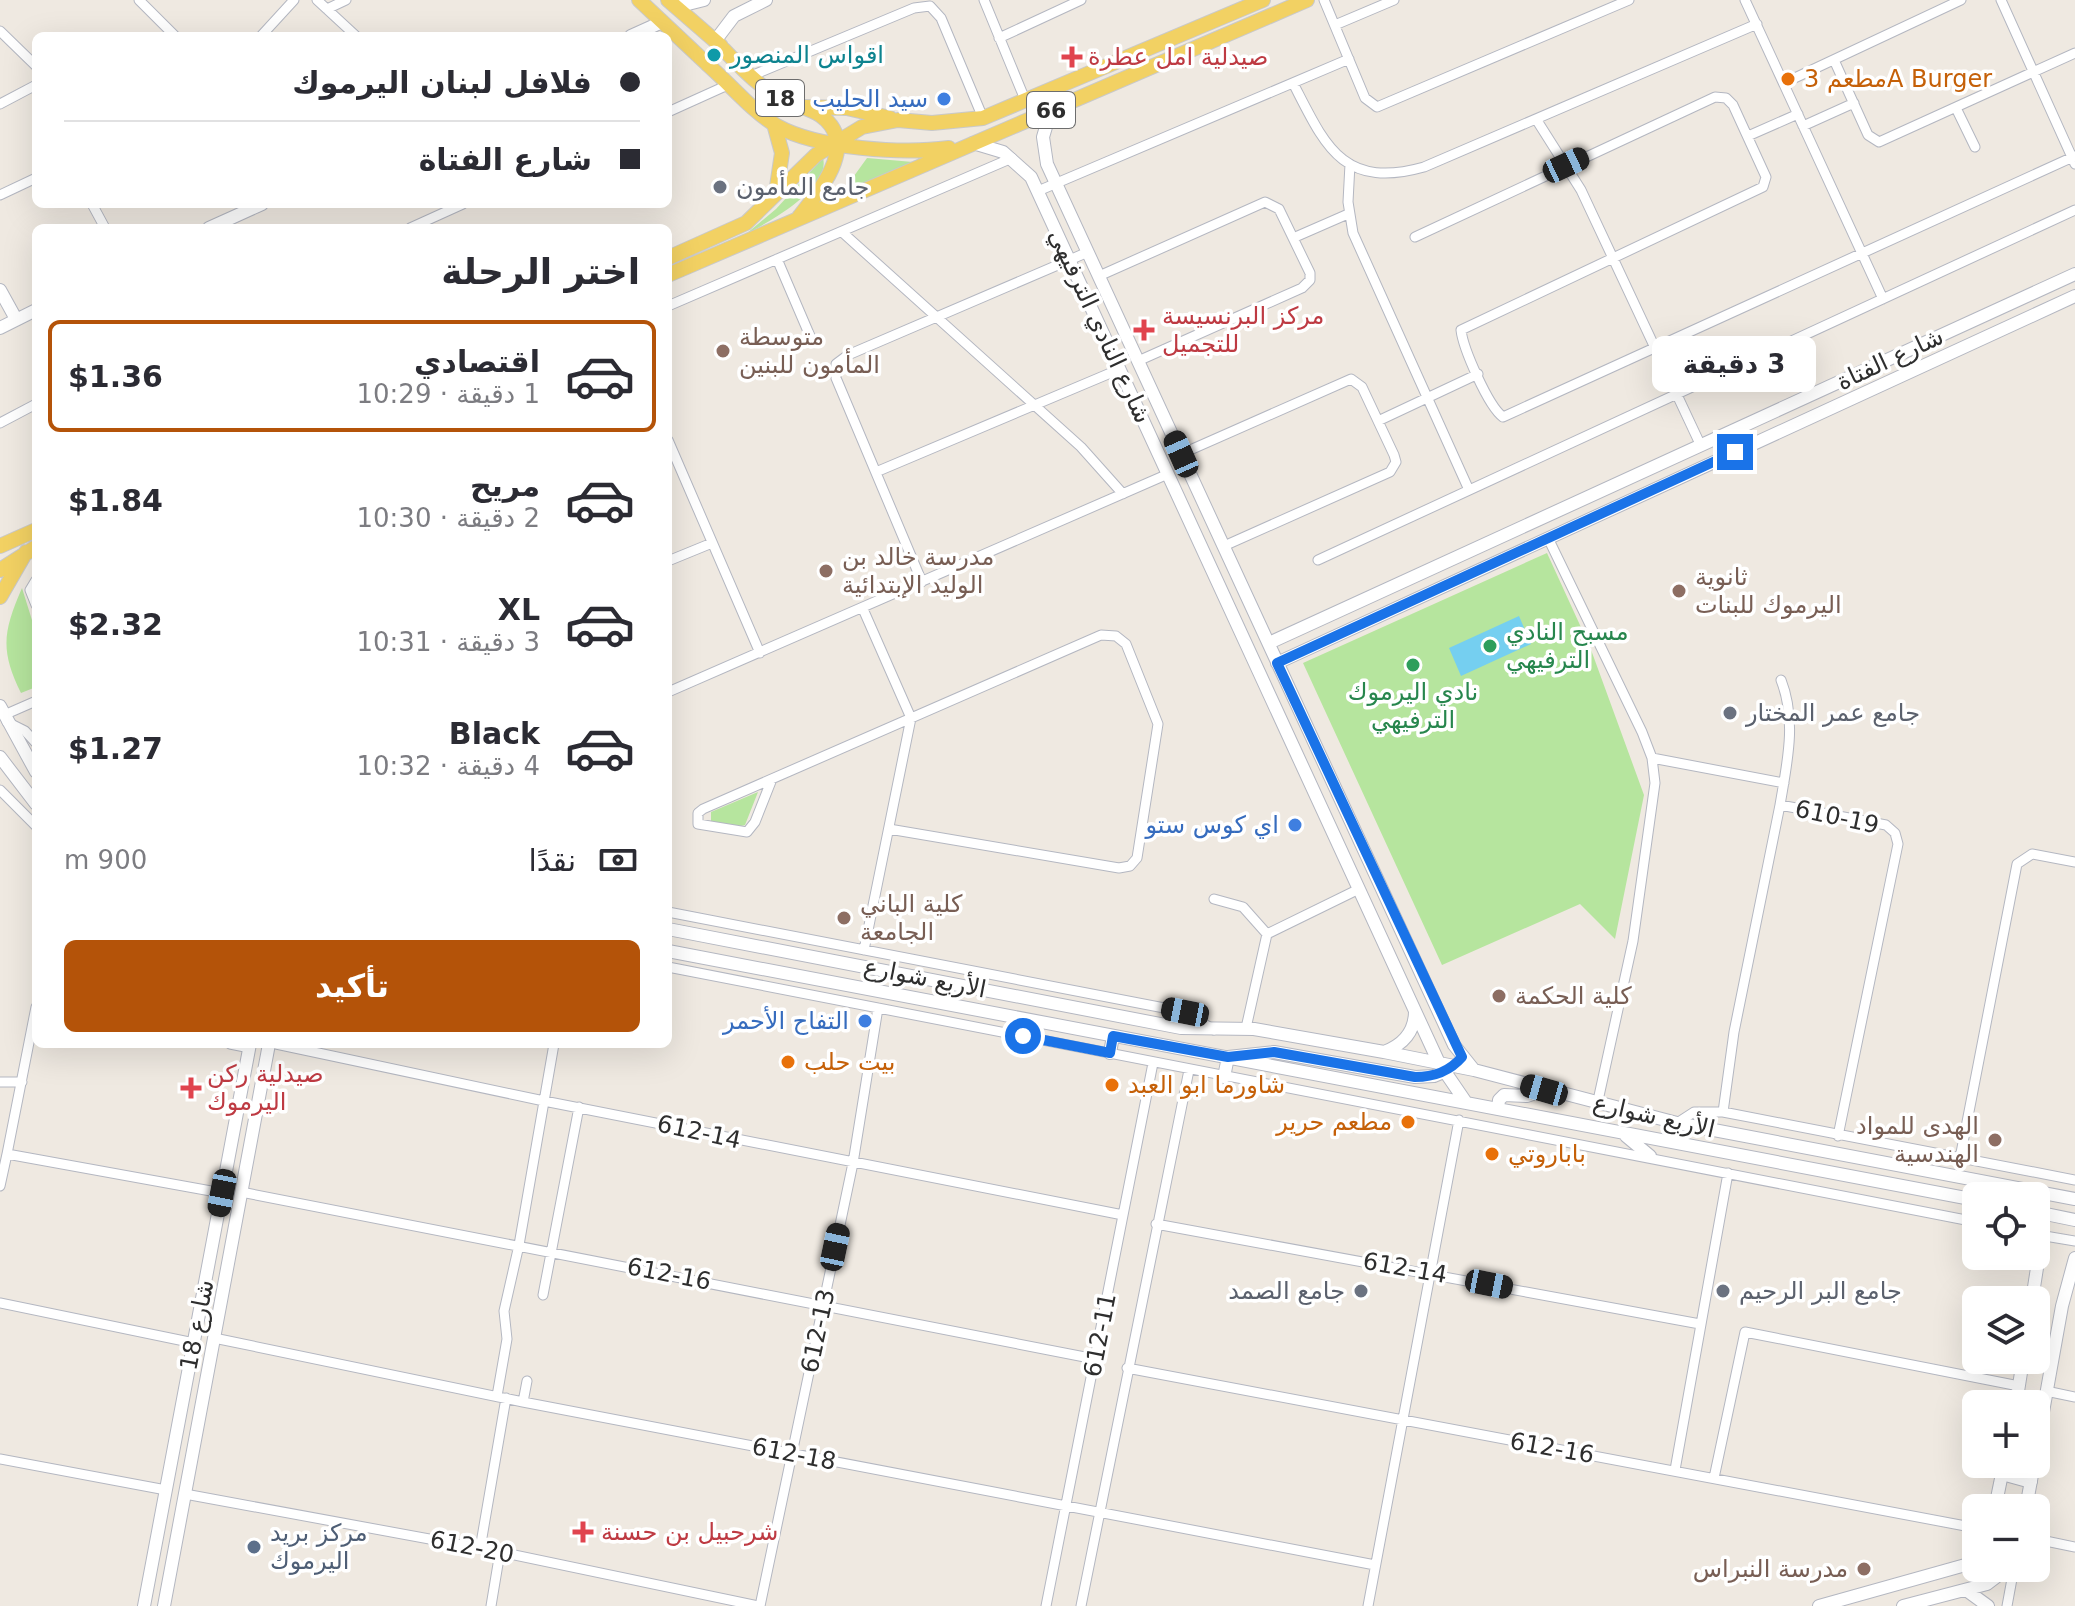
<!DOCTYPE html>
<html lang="ar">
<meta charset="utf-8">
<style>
body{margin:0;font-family:"DejaVu Sans",Cairo,sans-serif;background:#f2f2f3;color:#2b2b33;direction:rtl;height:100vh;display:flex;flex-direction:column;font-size:30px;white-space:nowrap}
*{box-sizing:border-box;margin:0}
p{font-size:26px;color:#7c7c81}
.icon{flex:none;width:44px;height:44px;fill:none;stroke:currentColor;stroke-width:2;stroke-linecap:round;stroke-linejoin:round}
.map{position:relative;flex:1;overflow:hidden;direction:ltr}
.panel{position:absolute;left:32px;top:224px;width:640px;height:824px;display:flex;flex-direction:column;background:#fff;border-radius:12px;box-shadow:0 8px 32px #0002;direction:rtl}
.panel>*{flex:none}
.top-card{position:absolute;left:32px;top:32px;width:640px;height:176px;border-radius:12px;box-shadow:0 8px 32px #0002;direction:rtl;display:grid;align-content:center;height:176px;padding:0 32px;background:#fff}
.tools{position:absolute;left:1962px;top:1182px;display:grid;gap:16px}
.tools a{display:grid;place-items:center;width:88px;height:88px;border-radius:12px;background:#fff;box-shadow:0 8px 32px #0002;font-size:40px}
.end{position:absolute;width:36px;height:36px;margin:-18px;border:10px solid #1a73e8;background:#fff;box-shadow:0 0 0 4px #fff}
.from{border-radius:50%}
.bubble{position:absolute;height:56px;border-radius:12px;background:#fff;box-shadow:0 8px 32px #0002;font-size:26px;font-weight:600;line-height:56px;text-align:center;direction:rtl}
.car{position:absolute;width:24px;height:48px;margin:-24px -12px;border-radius:10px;box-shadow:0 0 6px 2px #0007;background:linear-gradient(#222 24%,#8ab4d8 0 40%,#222 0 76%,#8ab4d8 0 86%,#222 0)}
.top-card b{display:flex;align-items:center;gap:28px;height:76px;font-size:30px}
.top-card b+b{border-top:2px solid #e1e1e2}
.top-card i{width:20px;height:20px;background:#2b2b33}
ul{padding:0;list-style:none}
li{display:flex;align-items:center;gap:24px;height:112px;margin:0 16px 12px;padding:0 16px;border:4px solid transparent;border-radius:12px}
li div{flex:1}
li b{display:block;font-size:30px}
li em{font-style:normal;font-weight:600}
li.current{border-color:#b45309}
li>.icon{width:72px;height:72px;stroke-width:1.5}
h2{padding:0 32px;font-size:36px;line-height:96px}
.pay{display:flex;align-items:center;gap:20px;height:88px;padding:0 32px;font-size:30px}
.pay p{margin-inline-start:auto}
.primary-button{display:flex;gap:16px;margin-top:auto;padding:16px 32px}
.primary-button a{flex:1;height:92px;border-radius:12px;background:#b45309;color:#fff;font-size:32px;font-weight:600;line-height:92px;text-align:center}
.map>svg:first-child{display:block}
.green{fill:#b6e59e}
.water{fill:#75cff0}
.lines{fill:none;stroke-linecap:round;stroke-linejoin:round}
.street-casing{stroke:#b4b7c1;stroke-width:11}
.secondary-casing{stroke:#b4b7c1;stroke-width:14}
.primary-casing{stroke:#c9c9c9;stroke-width:16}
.street{stroke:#fff;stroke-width:9}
.secondary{stroke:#fff;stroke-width:12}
.primary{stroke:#f2d163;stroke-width:14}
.route{stroke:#1a73e8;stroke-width:10}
.culture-dot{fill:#0f9aa8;stroke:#fff;stroke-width:3}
.health-dot{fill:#e0444e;stroke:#fff;stroke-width:3}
.food-dot{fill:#e8710a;stroke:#fff;stroke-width:3}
.shop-dot{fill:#3f7fe0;stroke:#fff;stroke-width:3}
.worship-dot{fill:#6b7280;stroke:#fff;stroke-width:3}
.education-dot{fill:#8d6e63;stroke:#fff;stroke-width:3}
.leisure-dot{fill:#2e9e5b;stroke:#fff;stroke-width:3}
.service-dot{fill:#5c6f8a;stroke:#fff;stroke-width:3}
.labels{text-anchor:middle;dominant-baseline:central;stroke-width:7;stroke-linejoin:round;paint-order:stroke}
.shield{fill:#fff;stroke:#6d6d6d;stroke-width:2}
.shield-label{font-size:22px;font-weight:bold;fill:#2e2e2e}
.culture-label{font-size:24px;fill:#0d838f;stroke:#fff;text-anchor:start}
.health-label{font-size:24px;fill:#be3a42;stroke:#fff;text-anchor:start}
.food-label{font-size:24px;fill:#c56008;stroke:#fff;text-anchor:start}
.shop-label{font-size:24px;fill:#366cbe;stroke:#fff;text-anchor:end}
.worship-label{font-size:24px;fill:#5b616d;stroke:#fff;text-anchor:start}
.street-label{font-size:24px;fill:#2e2e2e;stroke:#fff}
.education-label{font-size:24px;fill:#785e54;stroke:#fff;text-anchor:start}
.leisure-label{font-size:24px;fill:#27864d;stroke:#fff;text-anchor:start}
.service-label{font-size:24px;fill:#4e5e75;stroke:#fff;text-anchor:start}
</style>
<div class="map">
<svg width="2075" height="1606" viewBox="0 0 2075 1606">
<rect width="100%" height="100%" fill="#efe9e1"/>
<path class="green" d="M823,158C831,188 769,222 746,234L776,209Z
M867,158L913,162L841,194Z
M1547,553L1590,647L1644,795L1615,939L1580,904L1442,965L1303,663Z
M22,588L36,633V687L21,693C0,650 3,632 22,588Z
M758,792L745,825L737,827L711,821V812Z"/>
<path class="water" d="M1519,616L1531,644L1461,676L1449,648Z"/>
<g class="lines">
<g class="street-casing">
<path id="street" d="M139,0L175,36
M317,0L356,36
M984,0L1026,102
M1324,0L1365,98L1377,107L1629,0
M1745,0L1883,299
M2001,0L2075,164
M327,9L346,0
M1335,25L1394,0
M0,31L36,66
M261,36L294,0
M999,38L1081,0
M1834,60L1868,135L1879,142L2075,53
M751,76L914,8L930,6L941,18L983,118
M1293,83C1325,145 1342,190 1424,167L1757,24
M1784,83L1961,0
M0,104L36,85
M1956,108L1975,147
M668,112L730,84
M1536,119L1581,190L1701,446
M1803,126L1854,103
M1748,136L1798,114
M1350,164L1348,202L1353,233L1469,490
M1038,191L1349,59
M0,195L36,178
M92,204L105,228
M410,228L463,204
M842,232L1081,447L1123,494
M1415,237L1715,97L1726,98L1733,105L1766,177L1763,187L1461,330C1463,348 1488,406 1503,417L2075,156
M1293,238L1348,214
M777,259L813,343
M1099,276L1265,202L1279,209L1310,273V280L1302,288L1138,361
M668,306L1012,158
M1378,421L1478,374
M0,423L36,404
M668,440L760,653
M1181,454L1351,379L1362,387L1394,455L1396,462L1390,472L1224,546
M876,472L1120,369
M1548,538L1642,732L1652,758L1655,783L1633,941L1597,1105
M1318,560L2075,210
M668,561L712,543
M36,580L30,590L36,605
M922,582L836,378V364L848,355L1088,252
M863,609L911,718L864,950
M668,692L1168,474
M4,715L36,701
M7,722L25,731L36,743
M1652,758L1784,783
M772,779L755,822L747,832L698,824V813L703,809L1101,635L1116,636L1126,644L1158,724L1137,858L1130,866L1119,868L889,829
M0,790L36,826
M1780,805C1787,763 1797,721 1781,680
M1214,899L1243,907L1267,934
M668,912L1185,1012L1214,1030
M668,967L1976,1222
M36,1007L7,1154L222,1193
M1246,1028L1267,934L1359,889
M230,1044L250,1048
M276,1044L544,1101L1123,1215
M0,1082H22
M1723,1112L1734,1032L1780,805L1886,825L1895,833L1898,844L1838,1136
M1677,1123L1694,1112H1723L2075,1180
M1960,1158L2017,864L2032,854L2075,862
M0,1186L7,1154
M241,1192L1095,1359
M1156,1224L1700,1324
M2039,1235L2075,1241
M543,1295L579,1107
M0,1303L194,1343
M214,1338L523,1402L1375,1565
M1127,1368L1976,1528
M2046,1391L2075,1397
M497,1396L507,1339L504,1311L519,1245L554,1044
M523,1402L527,1381
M0,1459L166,1490
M1675,1470L1728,1173
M1714,1478L1745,1332L2019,1386
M185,1494L500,1552L758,1606
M2036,1539L2075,1547
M480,1549L506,1398
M491,1606L500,1552
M760,1606L853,1163L878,1008
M1046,1606L1153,1063
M1081,1606L1189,1070
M1368,1606L1459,1120
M2007,1606L2014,1568"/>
</g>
<g class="secondary-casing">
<path id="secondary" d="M676,7L704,0
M631,36L662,22
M715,41L734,16L766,0
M1051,110L1043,137L1047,164L1454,1045L1474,1070
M973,143L1003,152L1031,177L1439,1063L1465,1101
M209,228L262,204
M0,290L16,319
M0,328L36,310
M1269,643L2075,274
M1277,663L2075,296
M0,706L36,772
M0,757L36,804
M668,929L1181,1028L1254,1029L1384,1052L1474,1070L1677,1123L2075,1199
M668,951L1976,1200
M1384,1052C1403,1045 1415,1031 1415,1011
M1110,1053L1113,1036
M1224,1077L1228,1057L1274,1052L1415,1077L1434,1076L1448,1070
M1498,1109L1499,1100L1504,1095L1527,1096L1544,1090
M1626,1136L1650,1156
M2036,1212L2075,1220
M2032,1300L2042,1236L2036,1223
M2016,1404L2023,1360
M2036,1451L2062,1306L2075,1258
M2002,1474L2031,1482
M1995,1508L2004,1464
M2026,1508L2034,1464
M1966,1590L1988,1606
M144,1606L250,1044
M164,1606L269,1044
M1819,1606L1976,1562
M1903,1606L1987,1584L2008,1568"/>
</g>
<g class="primary-casing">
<path id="primary" d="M639,0L705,62
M668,0L721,46
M723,49C740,66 758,86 780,98C792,105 808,107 820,115C861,144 819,191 799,217
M707,64C729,83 752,111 777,126C818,149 903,154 949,148
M804,107L847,108L890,118
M774,124L782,153L776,193
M668,258L746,223L816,155L862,127L898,120L932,123L983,118L1263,0
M668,275L1307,0
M0,546L36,530
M0,570L36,547
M0,597L26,552"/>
</g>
<use href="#street" class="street"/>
<use href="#secondary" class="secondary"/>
<use href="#primary" class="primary"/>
</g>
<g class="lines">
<path class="route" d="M1023,1036L1110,1053L1113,1036L1228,1057L1274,1052L1415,1077C1434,1077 1449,1072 1462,1057L1277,663L1735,452"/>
</g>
<circle class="culture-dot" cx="714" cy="55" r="8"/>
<g class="health-dot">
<path d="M1068 45h8v8h8v8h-8v8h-8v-8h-8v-8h8z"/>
<path d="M1140 318h8v8h8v8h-8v8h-8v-8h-8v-8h8z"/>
<path d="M187 1076h8v8h8v8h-8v8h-8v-8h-8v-8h8z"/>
<path d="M579 1520h8v8h8v8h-8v8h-8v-8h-8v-8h8z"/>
</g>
<g class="food-dot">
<circle cx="1788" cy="79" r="8"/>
<circle cx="788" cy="1062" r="8"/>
<circle cx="1112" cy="1085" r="8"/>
<circle cx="1408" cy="1122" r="8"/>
<circle cx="1492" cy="1154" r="8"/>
</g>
<g class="shop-dot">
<circle cx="944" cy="99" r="8"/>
<circle cx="1295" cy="825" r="8"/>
<circle cx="865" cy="1021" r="8"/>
</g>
<g class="worship-dot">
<circle cx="720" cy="187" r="8"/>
<circle cx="1730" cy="713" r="8"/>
<circle cx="1361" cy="1291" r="8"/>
<circle cx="1723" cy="1291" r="8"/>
</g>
<g class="education-dot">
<circle cx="723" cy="351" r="8"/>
<circle cx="826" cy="571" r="8"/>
<circle cx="1679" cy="591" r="8"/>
<circle cx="844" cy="918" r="8"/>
<circle cx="1499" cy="996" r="8"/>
<circle cx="1995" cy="1140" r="8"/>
<circle cx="1864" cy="1569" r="8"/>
</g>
<g class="leisure-dot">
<circle cx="1490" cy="646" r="8"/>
<circle cx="1413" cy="665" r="8"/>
</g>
<circle class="service-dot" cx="254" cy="1547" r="8"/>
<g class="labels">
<g class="shield">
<rect x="756" y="80" width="48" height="36" rx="6"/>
<rect x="1027" y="92" width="48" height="36" rx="6"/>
</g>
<g class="shield-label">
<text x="780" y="98">18</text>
<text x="1051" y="110">66</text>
</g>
<g class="culture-label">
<text x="730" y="55">اقواس المنصور</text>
</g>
<g class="health-label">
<text x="1088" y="57">صيدلية امل عطرة</text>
<text x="1162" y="316">مركز البرنسيسة<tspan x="1162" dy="28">للتجميل</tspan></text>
<text x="207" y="1074">صيدلية ركن<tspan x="207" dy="28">اليرموك</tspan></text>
<text x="601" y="1532">شرحبيل بن حسنة</text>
</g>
<g class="food-label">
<text x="1804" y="79">مطعم 3A Burger</text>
<text x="804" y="1062">بيت حلب</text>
<text x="1128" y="1085">شاورما ابو العبد</text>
<text x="1392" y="1122" text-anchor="end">مطعم حرير</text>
<text x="1508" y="1154">باباروتي</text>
</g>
<g class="shop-label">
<text x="928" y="99">سيد الحليب</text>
<text x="1279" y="825">اي كوس ستو</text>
<text x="849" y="1021">التفاح الأحمر</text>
</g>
<g class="worship-label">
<text x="736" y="187">جامع المأمون</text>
<text x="1746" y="713">جامع عمر المختار</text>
<text x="1345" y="1291" text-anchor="end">جامع الصمد</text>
<text x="1739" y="1291">جامع البر الرحيم</text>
</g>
<g class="street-label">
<text transform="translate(1100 326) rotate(65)">شارع النادي الترفيهي</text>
<text transform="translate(1890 359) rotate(-25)">شارع الفتاة</text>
<text transform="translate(1837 817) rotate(12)">610-19</text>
<text transform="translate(925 978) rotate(11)">الأربع شوارع</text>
<text transform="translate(1654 1116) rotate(13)">الأربع شوارع</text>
<text transform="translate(699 1132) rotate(12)">612-14</text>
<text transform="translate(1405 1268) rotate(10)">612-14</text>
<text transform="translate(669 1274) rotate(11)">612-16</text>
<text transform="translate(197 1325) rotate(-79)">شارع 18</text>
<text transform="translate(818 1331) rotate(-78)">612-13</text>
<text transform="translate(1100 1335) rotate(-79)">612-11</text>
<text transform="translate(1552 1448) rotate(10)">612-16</text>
<text transform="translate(794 1454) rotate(11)">612-18</text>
<text transform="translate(472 1547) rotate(11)">612-20</text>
</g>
<g class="education-label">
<text x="739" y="337">متوسطة<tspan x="739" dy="28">المأمون للبنين</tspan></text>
<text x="842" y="557">مدرسة خالد بن<tspan x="842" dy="28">الوليد الإبتدائية</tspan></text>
<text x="1695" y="577">ثانوية<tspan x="1695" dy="28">اليرموك للبنات</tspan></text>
<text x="860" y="904">كلية الباني<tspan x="860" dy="28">الجامعة</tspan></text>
<text x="1515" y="996">كلية الحكمة</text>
<text x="1979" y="1126" text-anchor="end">الهدى للمواد<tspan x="1979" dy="28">الهندسية</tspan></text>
<text x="1848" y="1569" text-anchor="end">مدرسة النبراس</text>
</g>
<g class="leisure-label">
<text x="1506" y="632">مسبح النادي<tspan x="1506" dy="28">الترفيهي</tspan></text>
<text x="1413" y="692" text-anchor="middle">نادي اليرموك<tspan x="1413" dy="28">الترفيهي</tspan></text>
</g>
<g class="service-label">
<text x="270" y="1533">مركز بريد<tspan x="270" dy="28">اليرموك</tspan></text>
</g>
</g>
</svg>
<div class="tools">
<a><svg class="icon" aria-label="locate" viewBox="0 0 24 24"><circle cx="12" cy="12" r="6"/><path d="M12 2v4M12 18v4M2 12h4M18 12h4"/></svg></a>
<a><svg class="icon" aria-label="layers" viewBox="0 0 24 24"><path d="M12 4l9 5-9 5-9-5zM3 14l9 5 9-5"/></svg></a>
<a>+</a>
<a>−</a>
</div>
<i class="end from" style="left:1023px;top:1036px"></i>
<i class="end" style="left:1735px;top:452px"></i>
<div class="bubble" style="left:1652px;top:336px;width:164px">3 دقيقة</div>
<i class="car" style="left:1566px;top:165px;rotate:65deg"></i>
<i class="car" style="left:1181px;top:454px;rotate:336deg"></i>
<i class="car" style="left:1185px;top:1012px;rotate:281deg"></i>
<i class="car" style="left:1544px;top:1090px;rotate:286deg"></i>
<i class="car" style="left:222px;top:1193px;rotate:191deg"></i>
<i class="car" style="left:835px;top:1247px;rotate:12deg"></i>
<i class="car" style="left:1489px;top:1284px;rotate:101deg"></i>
<div class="top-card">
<b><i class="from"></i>فلافل لبنان اليرموك</b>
<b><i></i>شارع الفتاة</b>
</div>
<section class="panel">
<h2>اختر الرحلة</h2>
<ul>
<li class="current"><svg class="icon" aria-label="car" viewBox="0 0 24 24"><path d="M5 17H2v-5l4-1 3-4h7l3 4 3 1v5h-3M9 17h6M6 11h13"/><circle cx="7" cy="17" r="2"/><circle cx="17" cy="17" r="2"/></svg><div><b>اقتصادي</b><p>1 دقيقة · 10:29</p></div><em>$1.36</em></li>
<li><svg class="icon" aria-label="car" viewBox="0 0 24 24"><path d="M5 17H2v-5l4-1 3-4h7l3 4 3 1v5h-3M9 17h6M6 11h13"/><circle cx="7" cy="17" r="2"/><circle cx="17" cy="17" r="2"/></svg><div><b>مريح</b><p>2 دقيقة · 10:30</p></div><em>$1.84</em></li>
<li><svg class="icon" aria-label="car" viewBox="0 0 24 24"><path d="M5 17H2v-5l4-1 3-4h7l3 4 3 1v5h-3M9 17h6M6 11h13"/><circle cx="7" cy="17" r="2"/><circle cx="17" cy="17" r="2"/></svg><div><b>XL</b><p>3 دقيقة · 10:31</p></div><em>$2.32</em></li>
<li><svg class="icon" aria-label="car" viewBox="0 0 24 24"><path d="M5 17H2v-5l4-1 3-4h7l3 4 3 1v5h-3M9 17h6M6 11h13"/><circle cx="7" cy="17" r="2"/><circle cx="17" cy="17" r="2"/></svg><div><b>Black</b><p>4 دقيقة · 10:32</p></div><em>$1.27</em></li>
</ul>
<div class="pay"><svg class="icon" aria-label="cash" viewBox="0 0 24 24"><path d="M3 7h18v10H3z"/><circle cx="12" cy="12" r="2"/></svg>نقدًا<p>900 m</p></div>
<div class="primary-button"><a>تأكيد</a></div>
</section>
</div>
